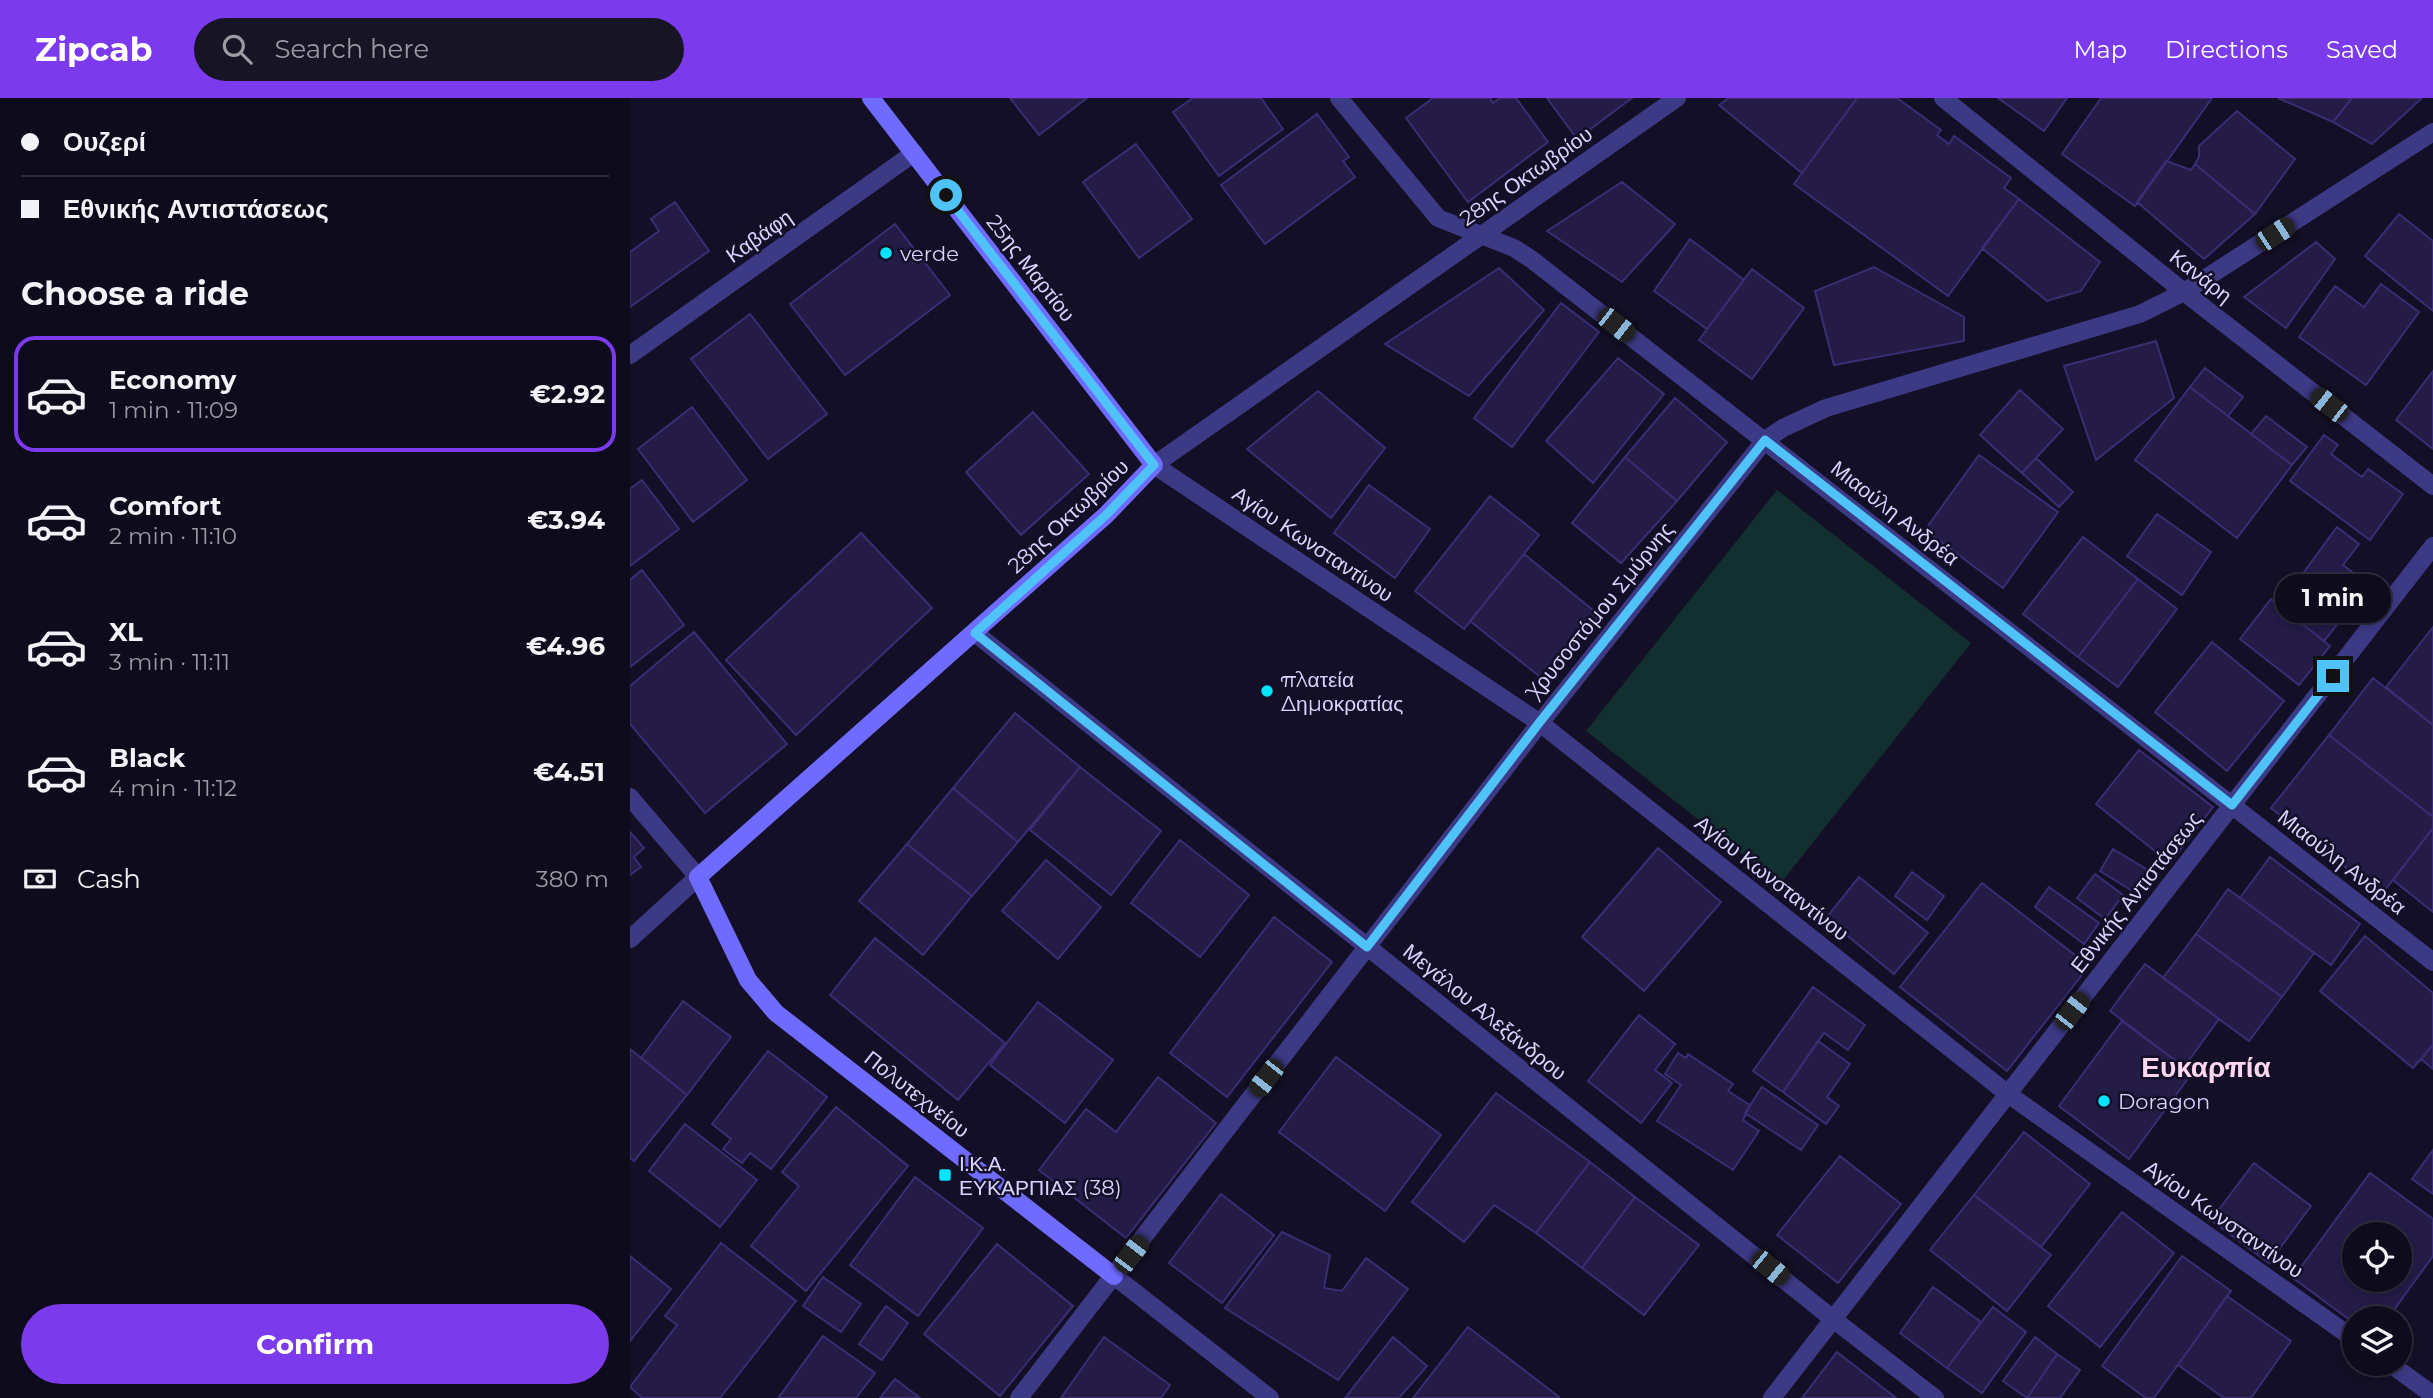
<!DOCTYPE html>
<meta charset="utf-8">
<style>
body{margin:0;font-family:Montserrat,sans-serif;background:#171425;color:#f1f3f6;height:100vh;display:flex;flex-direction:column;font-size:26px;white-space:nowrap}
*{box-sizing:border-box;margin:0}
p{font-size:23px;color:#9b9ba3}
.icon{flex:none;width:38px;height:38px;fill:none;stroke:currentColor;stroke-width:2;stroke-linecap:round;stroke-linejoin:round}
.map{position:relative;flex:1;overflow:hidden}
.sheet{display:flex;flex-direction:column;background:#0e0b1c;width:630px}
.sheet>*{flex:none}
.top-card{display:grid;align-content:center;height:154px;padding:0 21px;background:#0e0b1c}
.buttons{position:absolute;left:1712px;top:1124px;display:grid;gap:14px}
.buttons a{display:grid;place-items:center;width:70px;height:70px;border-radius:50%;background:#0e0b1c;box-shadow:0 4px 10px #0003,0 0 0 2px #2e2b3b;font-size:35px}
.end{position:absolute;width:32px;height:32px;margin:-16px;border:9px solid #4fc3f7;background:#111;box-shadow:0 0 0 4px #111}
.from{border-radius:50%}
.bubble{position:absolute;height:49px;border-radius:24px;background:#0e0b1c;box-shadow:0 4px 10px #0003,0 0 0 2px #2e2b3b;font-size:23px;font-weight:700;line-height:49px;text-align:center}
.car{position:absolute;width:21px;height:42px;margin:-21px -10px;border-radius:9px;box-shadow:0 0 5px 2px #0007;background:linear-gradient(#222 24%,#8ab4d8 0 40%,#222 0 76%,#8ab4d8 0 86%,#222 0)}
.top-card b{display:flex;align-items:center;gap:24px;height:66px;font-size:26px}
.top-card b+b{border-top:2px solid #2e2b3b}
.top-card i{width:18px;height:18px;background:#f1f3f6}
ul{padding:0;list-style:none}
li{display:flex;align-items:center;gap:21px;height:116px;margin:0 14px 10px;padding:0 7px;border:4px solid transparent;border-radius:21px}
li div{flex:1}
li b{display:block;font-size:26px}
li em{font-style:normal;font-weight:700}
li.selected{border-color:#7c3aed}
li>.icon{width:63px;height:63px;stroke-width:1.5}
h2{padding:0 21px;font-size:32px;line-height:84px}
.pay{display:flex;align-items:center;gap:18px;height:77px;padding:0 21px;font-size:26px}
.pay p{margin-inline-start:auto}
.primary-button{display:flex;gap:14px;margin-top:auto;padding:14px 21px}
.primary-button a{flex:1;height:80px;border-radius:42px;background:#7c3aed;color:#fff;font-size:28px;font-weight:700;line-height:80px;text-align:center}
header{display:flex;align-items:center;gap:42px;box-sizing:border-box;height:98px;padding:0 35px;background:#7c3aed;color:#fff}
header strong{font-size:33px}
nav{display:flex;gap:38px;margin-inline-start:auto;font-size:24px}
.search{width:490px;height:63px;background:#171425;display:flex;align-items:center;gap:18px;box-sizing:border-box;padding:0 24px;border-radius:38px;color:#9b9ba3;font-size:26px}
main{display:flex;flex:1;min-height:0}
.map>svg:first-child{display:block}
.green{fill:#12302f}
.building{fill:#241b47;stroke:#3b2d73;stroke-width:2;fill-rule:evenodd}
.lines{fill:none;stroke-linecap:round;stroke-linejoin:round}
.minor{stroke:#3d3a85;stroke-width:18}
.tertiary{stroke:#3d3a85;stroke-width:18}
.secondary{stroke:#6f6bff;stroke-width:18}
.route{stroke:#4fc3f7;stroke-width:9}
.poi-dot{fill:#00e5ff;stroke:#130f26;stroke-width:2.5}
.labels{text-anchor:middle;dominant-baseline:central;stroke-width:5;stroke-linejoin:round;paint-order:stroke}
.street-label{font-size:21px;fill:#d9d4ff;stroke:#130f26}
.poi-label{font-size:21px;fill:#d9d4ff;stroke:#130f26;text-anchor:start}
.district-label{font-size:28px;font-weight:bold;fill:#ffd6f0;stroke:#130f26}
</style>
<header>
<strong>Zipcab</strong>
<div class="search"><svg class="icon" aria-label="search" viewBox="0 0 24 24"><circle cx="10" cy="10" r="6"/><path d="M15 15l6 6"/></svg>Search here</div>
<nav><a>Map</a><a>Directions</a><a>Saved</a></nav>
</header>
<main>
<section class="sheet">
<div class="top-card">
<b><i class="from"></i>Ουζερί</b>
<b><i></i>Εθνικής Αντιστάσεως</b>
</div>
<h2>Choose a ride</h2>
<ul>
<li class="selected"><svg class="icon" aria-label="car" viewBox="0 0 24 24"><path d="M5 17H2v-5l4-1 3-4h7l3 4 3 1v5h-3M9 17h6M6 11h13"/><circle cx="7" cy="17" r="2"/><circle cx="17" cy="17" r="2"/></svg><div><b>Economy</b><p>1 min · 11:09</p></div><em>€2.92</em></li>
<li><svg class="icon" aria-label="car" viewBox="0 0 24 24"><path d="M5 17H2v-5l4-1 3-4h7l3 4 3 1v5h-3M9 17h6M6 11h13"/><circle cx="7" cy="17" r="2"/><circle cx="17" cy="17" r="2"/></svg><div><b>Comfort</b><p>2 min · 11:10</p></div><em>€3.94</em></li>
<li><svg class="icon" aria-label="car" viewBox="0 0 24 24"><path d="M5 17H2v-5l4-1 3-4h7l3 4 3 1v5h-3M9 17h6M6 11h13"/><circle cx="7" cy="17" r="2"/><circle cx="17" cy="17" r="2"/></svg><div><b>XL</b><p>3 min · 11:11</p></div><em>€4.96</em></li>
<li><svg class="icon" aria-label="car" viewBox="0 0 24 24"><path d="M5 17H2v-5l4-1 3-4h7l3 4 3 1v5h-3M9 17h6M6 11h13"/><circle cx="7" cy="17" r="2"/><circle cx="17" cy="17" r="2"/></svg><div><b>Black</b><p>4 min · 11:12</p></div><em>€4.51</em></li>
</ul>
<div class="pay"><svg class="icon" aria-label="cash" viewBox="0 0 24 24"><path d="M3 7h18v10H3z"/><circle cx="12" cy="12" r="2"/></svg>Cash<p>380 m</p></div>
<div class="primary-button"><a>Confirm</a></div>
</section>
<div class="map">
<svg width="1803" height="1300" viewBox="0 0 1803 1300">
<rect width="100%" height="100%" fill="#130f26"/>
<path class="green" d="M1147,392L1341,545L1150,786L956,633Z"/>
<path class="building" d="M380,0H457L409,37Z
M563,0H631L653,31L589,78L543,14Z
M803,0H860L863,5L870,0H886L918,44L838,104L776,20Z
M917,0H1002L947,41Z
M1099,0H1227L1172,75L1089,7Z
M1227,0H1267L1311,32L1307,37L1319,46L1324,38L1381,80L1374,90L1389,101L1318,198L1164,86Z
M1368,0H1437L1414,33Z
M1471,0H1582L1505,108L1432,56Z
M1648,0H1722L1703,24Z
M1722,0H1792L1742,46L1703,24Z
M1607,13L1665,61L1625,116L1565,66L1569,59V48Z
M687,16L719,59L713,63L725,79L635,146L591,87Z
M506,46L562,121L509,160L453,84Z
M1536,63L1561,72L1565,66L1625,116L1574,161L1507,104Z
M992,84L1045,126L992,184L917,133Z
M1389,101L1470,164L1451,193L1417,203L1352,150Z
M45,104L79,153L0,209V154L29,133L21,121Z
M1769,116L1803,143V213L1735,158Z
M265,126L320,197L215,277L160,206Z
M1060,141L1114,182L1077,231L1024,193Z
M1686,144L1705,161L1656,230L1614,199Z
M1244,169L1334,219V243L1204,267L1185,193Z
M869,170L914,212L839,298L755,246Z
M1122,171L1174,210L1122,281L1069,242Z
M1751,186L1789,214L1736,287L1669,239L1705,188L1734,209Z
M931,205L969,234L882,349L844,320Z
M120,216L197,316L138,361L61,261Z
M1526,243L1544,300L1466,362L1434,268Z
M988,260L1034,296L963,385L916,343Z
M1575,270L1613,299L1598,318L1560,289Z
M1803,273V351L1766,322Z
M1560,289L1662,367L1607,440L1505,362Z
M1390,292L1433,331L1392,375L1350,337Z
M688,293L755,350L701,420L617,351Z
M1045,300L1097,344L1047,403L995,359Z
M62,309L117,382L63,424L8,351Z
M403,314L459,376L391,437L336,374Z
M1636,318L1677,349L1662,367L1621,336Z
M1694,337L1708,347L1701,356L1732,379L1738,371L1773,396L1740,442L1660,383Z
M1349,357L1428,414L1373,490L1295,432Z
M995,359L1047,403L991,465L942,425Z
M1406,360L1443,394L1429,409L1392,375Z
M12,382L49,431L0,468V391Z
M739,387L800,431L765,480L704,435Z
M860,398L909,437L834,531L785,493Z
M1527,416L1581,454L1552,497L1497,458Z
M1707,429L1729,446L1713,467L1739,487L1694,543L1649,508Z
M231,435L302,510L166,637L96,562Z
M1453,439L1508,481L1448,559L1393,516Z
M894,456L969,517L914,582L840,523Z
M12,472L54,527L0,569V482Z
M1508,481L1547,511L1488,589L1448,559Z
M1641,501L1700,548L1669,587L1610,541Z
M1803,529V627L1756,589Z
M64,534L157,646L75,715L0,626V588Z
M1582,544L1654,603L1597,673L1525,614Z
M1743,580L1803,627V719L1699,637Z
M385,615L450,669L388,744L323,690Z
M1699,637L1803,719V730L1751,797L1641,710Z
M1509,652L1583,709L1540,765L1466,706Z
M450,669L531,733L481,797L400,732Z
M323,690L388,744L342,798L277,746Z
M1803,730V814L1763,782Z
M0,734L14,750L4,759L11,769L0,777Z
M550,742L619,797L570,859L501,805Z
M277,746L342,798L293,857L229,803Z
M1028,750L1091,804L1014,893L952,839Z
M1483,751L1518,772L1504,794L1470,773Z
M1640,759L1730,826L1701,867L1610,800Z
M416,762L471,809L428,861L372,813Z
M1282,774L1314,798L1297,822L1265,798Z
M1465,776L1493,797L1475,821L1447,800Z
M1229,779L1298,835L1264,876L1196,820Z
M1352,785L1459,868L1377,973L1270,889Z
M1419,789L1469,825L1454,846L1405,809Z
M1598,791L1684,855L1652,899L1566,836Z
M644,819L702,864L597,999L540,955Z
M1566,836L1652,899L1619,943L1533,880Z
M1735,838L1803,895V947L1783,970L1690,893Z
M245,840L375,945L328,1002L200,897Z
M1515,866L1589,921L1554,969L1480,913Z
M1183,889L1235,927L1218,952L1194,935L1153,994L1123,973Z
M53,903L101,939L57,997L11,960Z
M408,904L483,962L435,1025L360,967Z
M1009,917L1045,946L1025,972L1042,985L1011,1025L958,983Z
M1492,923L1562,975L1499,1061L1429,1008Z
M1188,943L1220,966L1197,999L1209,1008L1196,1026L1153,994Z
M1803,947V971L1791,961Z
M0,951L57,997L4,1063L0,1060Z
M138,953L197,999L141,1071L120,1055L112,1065L93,1051L101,1041L82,1026Z
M1048,955L1056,960L1058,956L1103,986L1098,993L1120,1007L1113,1022L1129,1033L1103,1072L1027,1023L1051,987L1035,976Z
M706,959L811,1037L755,1113L649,1034Z
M528,979L586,1025L496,1140L409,1072L456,1011L486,1034Z
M1132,989L1188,1027L1171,1052L1115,1015Z
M866,995L960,1064L906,1135L864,1107L834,1144L782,1104Z
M206,1009L278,1068L176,1193L121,1148L169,1088L152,1074Z
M55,1026L127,1082L90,1129L19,1073Z
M1394,1034L1460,1086L1411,1149L1344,1097Z
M1803,1052V1096L1782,1081Z
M1210,1058L1271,1106L1208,1185L1147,1137Z
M960,1064L1005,1099L952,1170L906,1135Z
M1624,1065L1681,1108L1639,1165L1581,1122Z
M1740,1075L1803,1121V1158L1758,1220H1724V1225L1663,1180ZM1724,1136H1769V1181H1724Z
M285,1079L353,1130L288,1218L220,1167Z
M591,1096L644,1137L592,1205L539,1165Z
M1344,1097L1421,1157L1377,1213L1300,1152Z
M1005,1099L1069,1147L1014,1217L952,1170Z
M1492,1114L1544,1155L1470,1249L1418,1208Z
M652,1134L700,1157L694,1190L712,1193L736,1160L778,1191L708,1282L595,1210Z
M91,1145L166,1203L90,1300H12L0,1289L47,1227L35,1218Z
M367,1146L443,1208L370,1298L294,1236Z
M0,1158L41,1191L0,1243Z
M1552,1158L1601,1193L1524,1300H1516L1472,1268Z
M193,1179L231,1206L211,1234L173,1208Z
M1303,1189L1351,1224L1317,1270L1270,1235Z
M1597,1198L1661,1243L1621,1300H1594L1548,1267Z
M256,1208L278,1225L252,1262L229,1246Z
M1363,1209L1396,1234L1352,1295L1317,1270Z
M838,1229L929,1299V1300H783Z
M193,1238L245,1275L226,1300H151L149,1299Z
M474,1239L540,1287L531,1300H431Z
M763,1239L797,1268L769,1300H715Z
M1405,1239L1427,1256L1397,1300L1373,1283Z
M1207,1254L1266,1300H1172Z
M1427,1256L1450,1272L1430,1300H1397Z
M265,1281L290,1300H250Z"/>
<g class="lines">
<path class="minor" d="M709,0L808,120L884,150L901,161L1803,864
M1047,0L524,367L910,625L1378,996L1724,1241
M1313,0L1554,194L1803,388
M0,257L284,55
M345,535L1203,1221L1305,1300
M0,699L68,779L0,841
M1759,1265L1803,1297
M1142,1300L1803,448"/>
<path class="tertiary" d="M484,1178L640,1300
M389,1300L910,625L1135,342L1153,330L1196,310L1510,216L1554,194L1803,34"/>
<path class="secondary" d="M241,0L524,367L476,417L68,779L118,882L146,915L484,1178"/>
</g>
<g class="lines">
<path class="route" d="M316,97L524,367L476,417L345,535L737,849L909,625L1135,342L1602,707L1703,578"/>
</g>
<g class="poi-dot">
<circle cx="256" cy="155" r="7"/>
<circle cx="637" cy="593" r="7"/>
<circle cx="1474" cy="1003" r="7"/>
<rect x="308" y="1070" width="14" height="14" rx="3.5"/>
</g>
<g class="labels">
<g class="street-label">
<text transform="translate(896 78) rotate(-35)">28ης Οκτωβρίου</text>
<text transform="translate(129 138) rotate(-35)">Καβάφη</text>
<text transform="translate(401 170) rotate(52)">25ης Μαρτίου</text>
<text transform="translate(1571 178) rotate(38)">Κανάρη</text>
<text transform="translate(1265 415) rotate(38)">Μιαούλη Ανδρέα</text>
<text transform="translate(438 418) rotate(-43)">28ης Οκτωβρίου</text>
<text transform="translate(683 446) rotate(34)">Αγίου Κωνσταντίνου</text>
<text transform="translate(970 512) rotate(-51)">Χρυσοστόμου Σμύρνης</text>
<text transform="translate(1712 764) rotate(38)">Μιαούλη Ανδρέα</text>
<text transform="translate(1142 780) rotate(38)">Αγίου Κωνσταντίνου</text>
<text transform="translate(1506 794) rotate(-52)">Εθνικής Αντιστάσεως</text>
<text transform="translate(855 914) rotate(39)">Μεγάλου Αλεξάνδρου</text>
<text transform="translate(287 996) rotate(38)">Πολυτεχνείου</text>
<text transform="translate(1594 1121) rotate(35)">Αγίου Κωνσταντίνου</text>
</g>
<g class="poi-label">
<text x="270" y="155">verde</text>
<text x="651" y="581">πλατεία<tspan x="651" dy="24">Δημοκρατίας</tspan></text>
<text x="1488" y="1003">Doragon</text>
<text x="329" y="1065">Ι.Κ.Α.<tspan x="329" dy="24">ΕΥΚΑΡΠΙΑΣ (38)</tspan></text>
</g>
<g class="district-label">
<text x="1576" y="969">Ευκαρπία</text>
</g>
</g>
</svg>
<div class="buttons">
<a><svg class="icon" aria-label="locate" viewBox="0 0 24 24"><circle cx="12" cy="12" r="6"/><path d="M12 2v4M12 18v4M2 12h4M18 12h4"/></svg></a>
<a><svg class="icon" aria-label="layers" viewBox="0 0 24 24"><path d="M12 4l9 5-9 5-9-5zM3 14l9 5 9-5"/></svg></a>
</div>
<i class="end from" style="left:316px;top:97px"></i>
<i class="end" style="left:1703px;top:578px"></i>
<div class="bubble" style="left:1645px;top:476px;width:116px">1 min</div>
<i class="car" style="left:1645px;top:136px;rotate:57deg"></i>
<i class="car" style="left:986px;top:227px;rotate:128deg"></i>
<i class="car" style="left:1699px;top:307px;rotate:308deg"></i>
<i class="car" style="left:1442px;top:913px;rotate:38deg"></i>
<i class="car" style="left:636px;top:980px;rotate:218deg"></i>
<i class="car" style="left:501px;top:1156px;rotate:37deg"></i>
<i class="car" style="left:1140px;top:1170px;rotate:129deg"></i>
</div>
</main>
